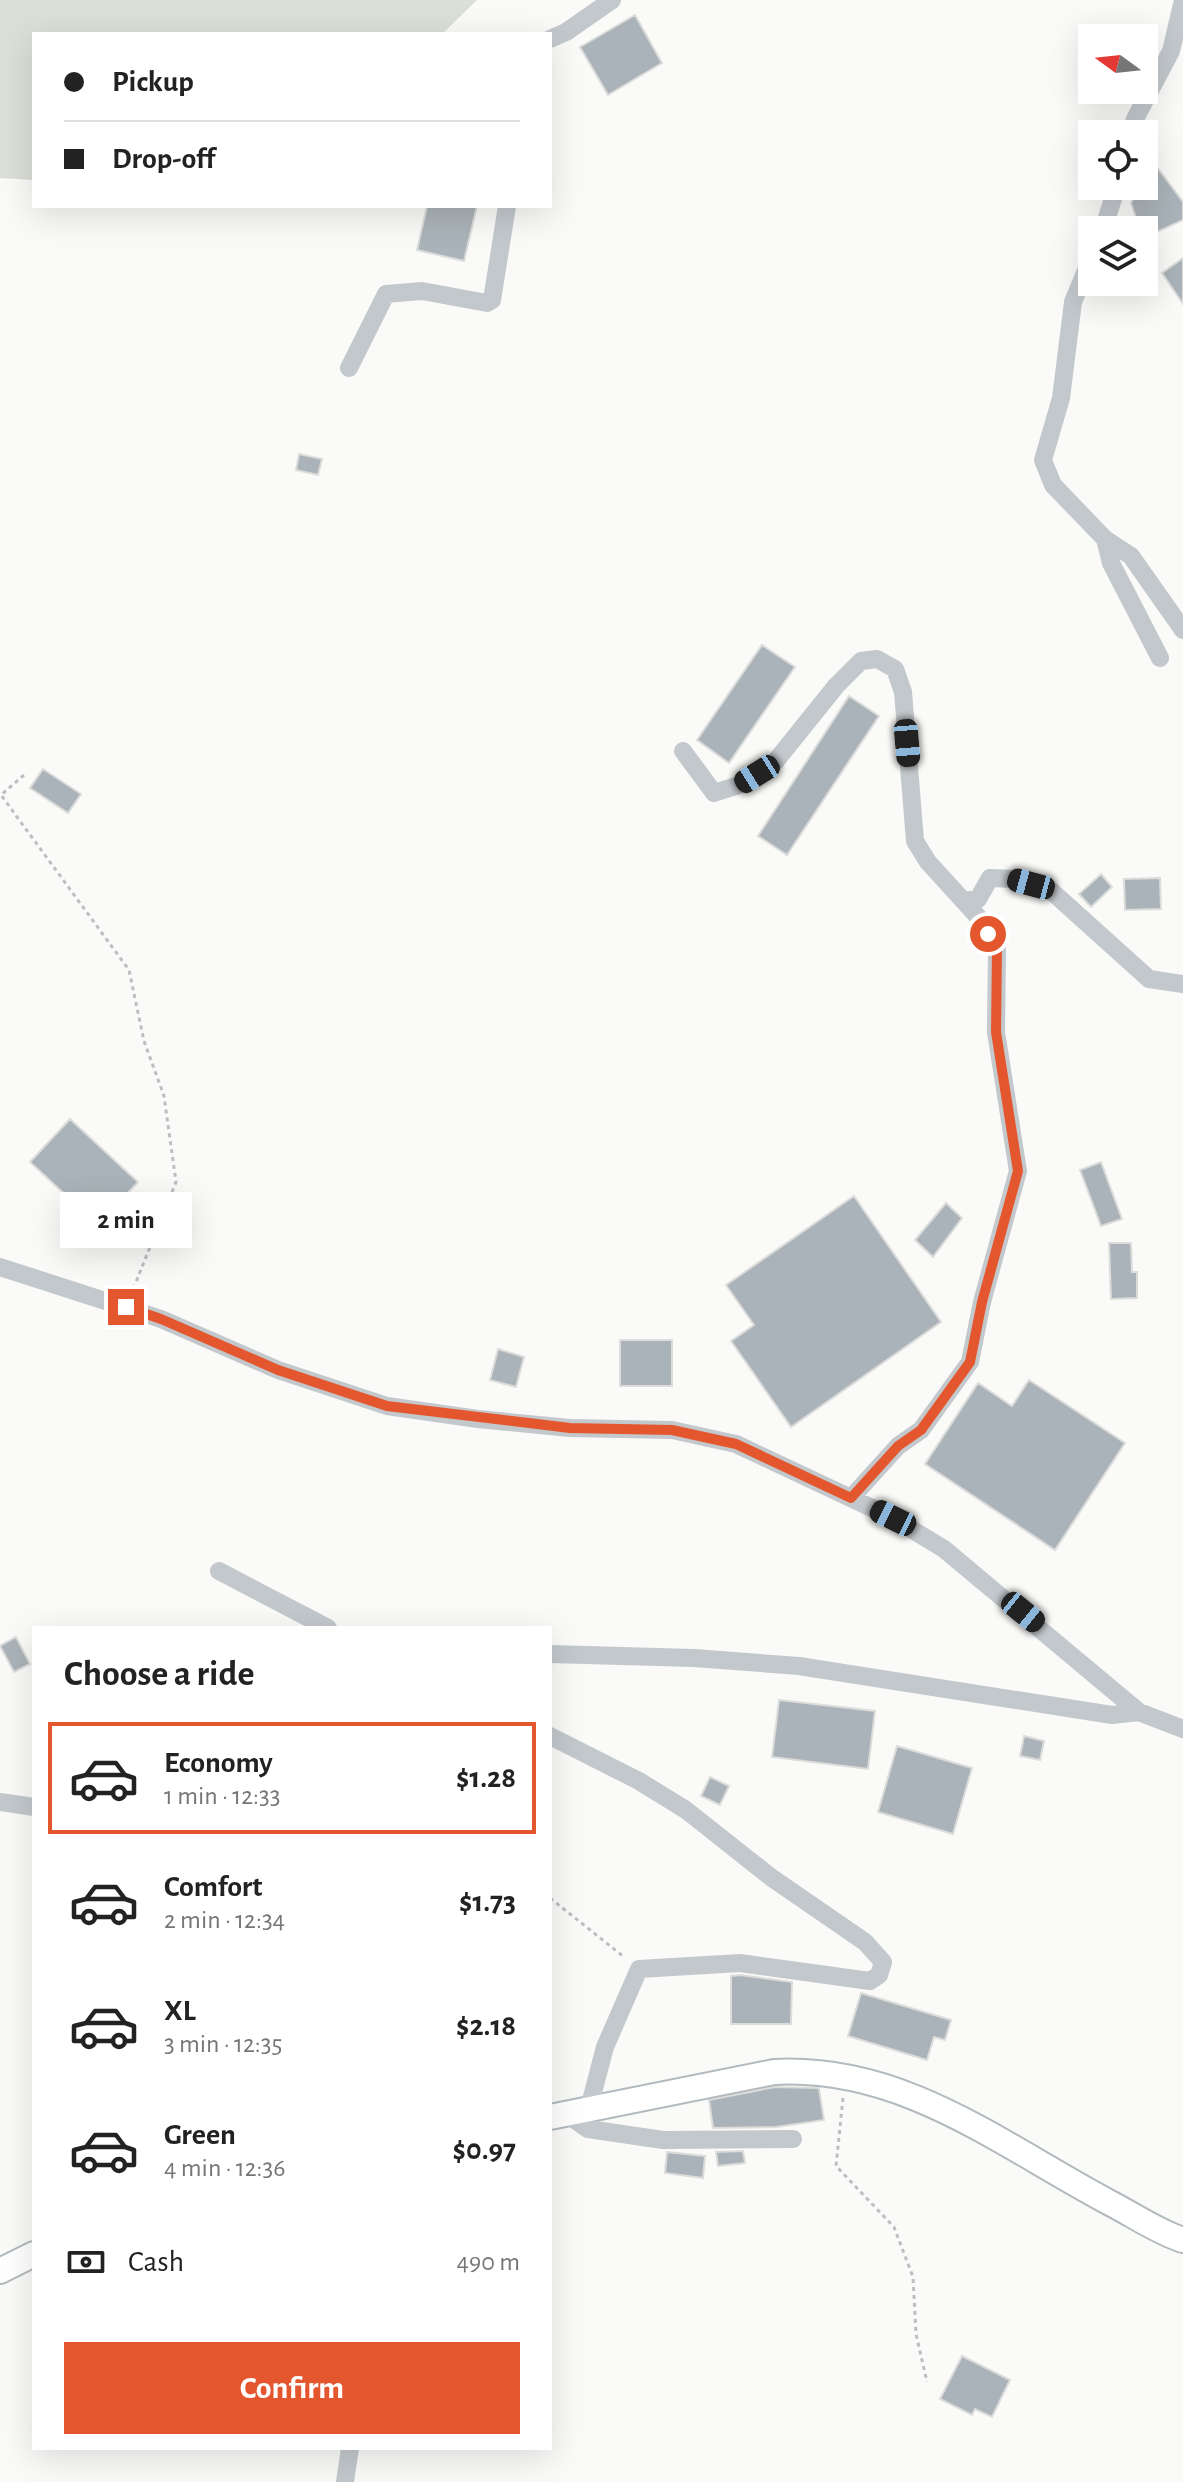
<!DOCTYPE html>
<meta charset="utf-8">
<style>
body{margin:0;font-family:"Alegreya Sans",sans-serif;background:#f2f2f2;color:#222;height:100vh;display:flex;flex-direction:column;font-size:30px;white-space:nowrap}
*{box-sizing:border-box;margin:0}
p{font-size:26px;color:#767676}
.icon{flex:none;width:44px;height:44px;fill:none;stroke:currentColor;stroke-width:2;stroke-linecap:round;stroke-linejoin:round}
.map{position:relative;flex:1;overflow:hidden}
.details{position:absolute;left:32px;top:1626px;width:520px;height:824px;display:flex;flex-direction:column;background:#fff;border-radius:0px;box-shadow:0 8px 32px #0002}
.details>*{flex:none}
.hud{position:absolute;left:32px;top:32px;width:520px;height:176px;border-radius:0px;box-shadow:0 8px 32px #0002;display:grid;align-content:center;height:176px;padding:0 32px;background:#fff}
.needle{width:52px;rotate:285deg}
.buttons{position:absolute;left:1078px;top:24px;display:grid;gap:16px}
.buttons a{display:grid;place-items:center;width:80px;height:80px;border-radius:0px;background:#fff;box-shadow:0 8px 32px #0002;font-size:40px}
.end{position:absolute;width:36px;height:36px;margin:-18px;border:10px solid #e4572e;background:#fff;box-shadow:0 0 0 4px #fff}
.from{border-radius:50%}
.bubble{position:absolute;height:56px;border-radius:0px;background:#fff;box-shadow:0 8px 32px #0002;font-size:26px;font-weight:700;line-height:56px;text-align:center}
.car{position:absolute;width:24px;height:48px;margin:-24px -12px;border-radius:10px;box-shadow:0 0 6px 2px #0007;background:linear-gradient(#222 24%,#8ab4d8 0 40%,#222 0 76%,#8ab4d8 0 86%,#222 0)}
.hud b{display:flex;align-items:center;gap:28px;height:76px;font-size:30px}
.hud b+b{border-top:2px solid #e0e0e0}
.hud i{width:20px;height:20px;background:#222}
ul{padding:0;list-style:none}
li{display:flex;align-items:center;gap:24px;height:112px;margin:0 16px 12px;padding:0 16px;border:4px solid transparent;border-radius:0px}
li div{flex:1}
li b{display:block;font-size:30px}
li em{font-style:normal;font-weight:700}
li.on{border-color:#e4572e}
li>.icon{width:72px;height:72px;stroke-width:1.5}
h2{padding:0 32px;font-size:36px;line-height:96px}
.pay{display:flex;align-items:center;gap:20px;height:88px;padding:0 32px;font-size:30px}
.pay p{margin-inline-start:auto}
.button{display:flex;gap:16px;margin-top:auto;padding:16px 32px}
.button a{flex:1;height:92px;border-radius:0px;background:#e4572e;color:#fff;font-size:32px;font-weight:700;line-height:92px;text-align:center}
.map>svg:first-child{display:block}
.green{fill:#dadfd7}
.building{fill:#aab3b9;stroke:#dcdcda;stroke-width:2}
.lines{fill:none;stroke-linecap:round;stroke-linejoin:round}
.secondary-casing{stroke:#b3babf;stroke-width:28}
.path{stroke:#bbbfc2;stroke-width:3;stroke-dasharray:4 4;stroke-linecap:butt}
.street{stroke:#c3c8cc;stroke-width:18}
.secondary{stroke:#fff;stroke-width:24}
.route{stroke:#e4572e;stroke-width:10}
</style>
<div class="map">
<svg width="1183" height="2482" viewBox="0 0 1183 2482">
<rect width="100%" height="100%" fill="#fafaf8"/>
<path class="green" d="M0,0H477L442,34H34V180L0,178Z"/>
<path class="building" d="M635,15L662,63L608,95L580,47Z
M1154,163L1183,202V220L1144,238V230H1140L1131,203L1140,186H1144Z
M427,206H477L464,261L417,250Z
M1183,258V304L1162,273Z
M299,454L322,459L318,475L296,470Z
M762,645L795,667L729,763L697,740Z
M849,696L879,716L787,855L758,836Z
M43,769L81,794L68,813L30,788Z
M1101,874L1112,887L1091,907L1079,894Z
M1160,878L1161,909L1125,910L1124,879Z
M70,1119L138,1182L98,1225L30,1162Z
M1101,1162L1122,1219L1101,1226L1080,1170Z
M854,1196L941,1322L791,1427L731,1341L754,1325L726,1285Z
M946,1203L962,1218L933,1257L915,1240Z
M1109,1243H1131L1132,1272H1137V1298L1111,1299Z
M620,1340H672V1386H620Z
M498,1349L524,1357L516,1387L490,1380Z
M1029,1380L1125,1443L1055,1550L925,1464L978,1383L1012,1406Z
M16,1637L30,1664L14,1672L0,1646Z
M779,1700L875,1711L868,1769L772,1757Z
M1024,1736L1044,1741L1040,1760L1020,1756Z
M897,1746L972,1768L953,1834L878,1812Z
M710,1777L729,1786L720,1805L701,1796Z
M740,1975L792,1982L791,2024H731V1976Z
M861,1993L951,2020L945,2040L934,2037L927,2060L848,2036Z
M775,2087L819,2088L824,2120L776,2127L713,2128L709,2100Z
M743,2151L745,2163L718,2166L716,2152Z
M667,2152L705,2156L703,2178L665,2173Z
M962,2356L1010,2380L992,2417L975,2409L972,2415L940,2399Z"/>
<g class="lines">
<g class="secondary-casing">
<path id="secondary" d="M550,2117L774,2072C904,2065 1002,2146 1112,2204C1135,2216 1158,2232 1183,2240
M0,2271L34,2254"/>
</g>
<path class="path" d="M24,775L1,795L129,970L144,1041L164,1096L176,1182L132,1292
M550,1898L624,1957
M843,2098L836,2166L894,2227L913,2277L916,2334L927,2382"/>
<path class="street" d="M550,39L566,32L612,0
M1131,134L1135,119L1171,51L1183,0
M1103,230L1117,186
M1092,256L1073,302L1061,398L1043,460L1053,485L1105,539L1131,556L1183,630
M349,368L386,294L422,291L487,303L492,300L507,206
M1105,539L1111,563L1160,658
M683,751L714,793L739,785L775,762L836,686L861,661L877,659L895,669L903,692L915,841L928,862L980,919L997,949L996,1032L1018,1171L982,1302L970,1362L921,1430L898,1446L851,1498
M965,901L978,899L990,878L1014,879L1048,888L1149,979L1183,984
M0,1267L161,1319L278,1370L387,1406L478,1419L570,1428L672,1430L736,1444L893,1518L944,1549L1139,1712L1183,1729
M219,1571L328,1628
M550,1654L694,1658L799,1666L1112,1715L1139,1712
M550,1736L639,1781L686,1810L772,1878L865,1942L883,1962L879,1975L870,1981L740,1963L639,1969L605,2047L589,2108
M0,1802L34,1807
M565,2113L588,2129L663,2140L793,2139
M345,2482L350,2448"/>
<use href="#secondary" class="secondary"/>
</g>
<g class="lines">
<path class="route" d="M126,1307L161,1319L278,1370L387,1406L570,1428L672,1430L736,1444L851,1498L898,1446L921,1430L970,1362L982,1302L1018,1171L996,1032L997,949L988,934"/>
</g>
</svg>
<div class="buttons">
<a><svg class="needle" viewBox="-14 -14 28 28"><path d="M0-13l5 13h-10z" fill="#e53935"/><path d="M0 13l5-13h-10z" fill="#767676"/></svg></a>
<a><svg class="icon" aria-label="locate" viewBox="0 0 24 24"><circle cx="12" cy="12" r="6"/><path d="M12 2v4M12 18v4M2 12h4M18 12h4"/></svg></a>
<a><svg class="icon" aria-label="layers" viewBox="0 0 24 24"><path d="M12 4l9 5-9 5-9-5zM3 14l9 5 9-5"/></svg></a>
</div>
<i class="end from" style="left:988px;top:934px"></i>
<i class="end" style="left:126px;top:1307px"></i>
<div class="bubble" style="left:60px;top:1192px;width:132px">2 min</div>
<i class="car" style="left:907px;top:743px;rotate:175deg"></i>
<i class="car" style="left:757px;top:774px;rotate:238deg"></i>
<i class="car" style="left:1031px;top:884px;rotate:285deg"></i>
<i class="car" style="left:893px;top:1518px;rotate:296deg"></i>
<i class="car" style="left:1023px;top:1612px;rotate:129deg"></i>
<div class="hud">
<b><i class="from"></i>Pickup</b>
<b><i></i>Drop-off</b>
</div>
<section class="details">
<h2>Choose a ride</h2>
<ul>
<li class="on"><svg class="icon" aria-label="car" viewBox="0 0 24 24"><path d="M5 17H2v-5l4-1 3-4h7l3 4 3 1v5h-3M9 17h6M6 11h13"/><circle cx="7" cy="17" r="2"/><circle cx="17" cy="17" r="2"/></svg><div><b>Economy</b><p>1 min · 12:33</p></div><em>$1.28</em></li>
<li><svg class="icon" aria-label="car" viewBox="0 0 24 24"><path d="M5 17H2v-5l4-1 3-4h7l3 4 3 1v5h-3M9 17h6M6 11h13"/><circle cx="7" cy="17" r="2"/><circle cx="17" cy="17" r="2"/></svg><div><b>Comfort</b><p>2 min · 12:34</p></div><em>$1.73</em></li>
<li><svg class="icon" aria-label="car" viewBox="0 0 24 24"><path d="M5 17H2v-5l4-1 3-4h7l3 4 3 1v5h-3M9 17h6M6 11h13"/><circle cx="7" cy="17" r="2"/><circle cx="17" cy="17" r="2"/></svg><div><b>XL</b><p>3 min · 12:35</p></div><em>$2.18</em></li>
<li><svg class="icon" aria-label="car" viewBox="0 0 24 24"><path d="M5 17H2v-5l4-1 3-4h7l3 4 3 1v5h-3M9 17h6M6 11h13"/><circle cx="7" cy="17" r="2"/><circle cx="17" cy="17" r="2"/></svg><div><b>Green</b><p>4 min · 12:36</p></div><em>$0.97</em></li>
</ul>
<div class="pay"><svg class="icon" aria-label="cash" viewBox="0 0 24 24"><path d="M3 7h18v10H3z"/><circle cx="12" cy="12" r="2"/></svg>Cash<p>490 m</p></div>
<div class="button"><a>Confirm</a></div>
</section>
</div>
